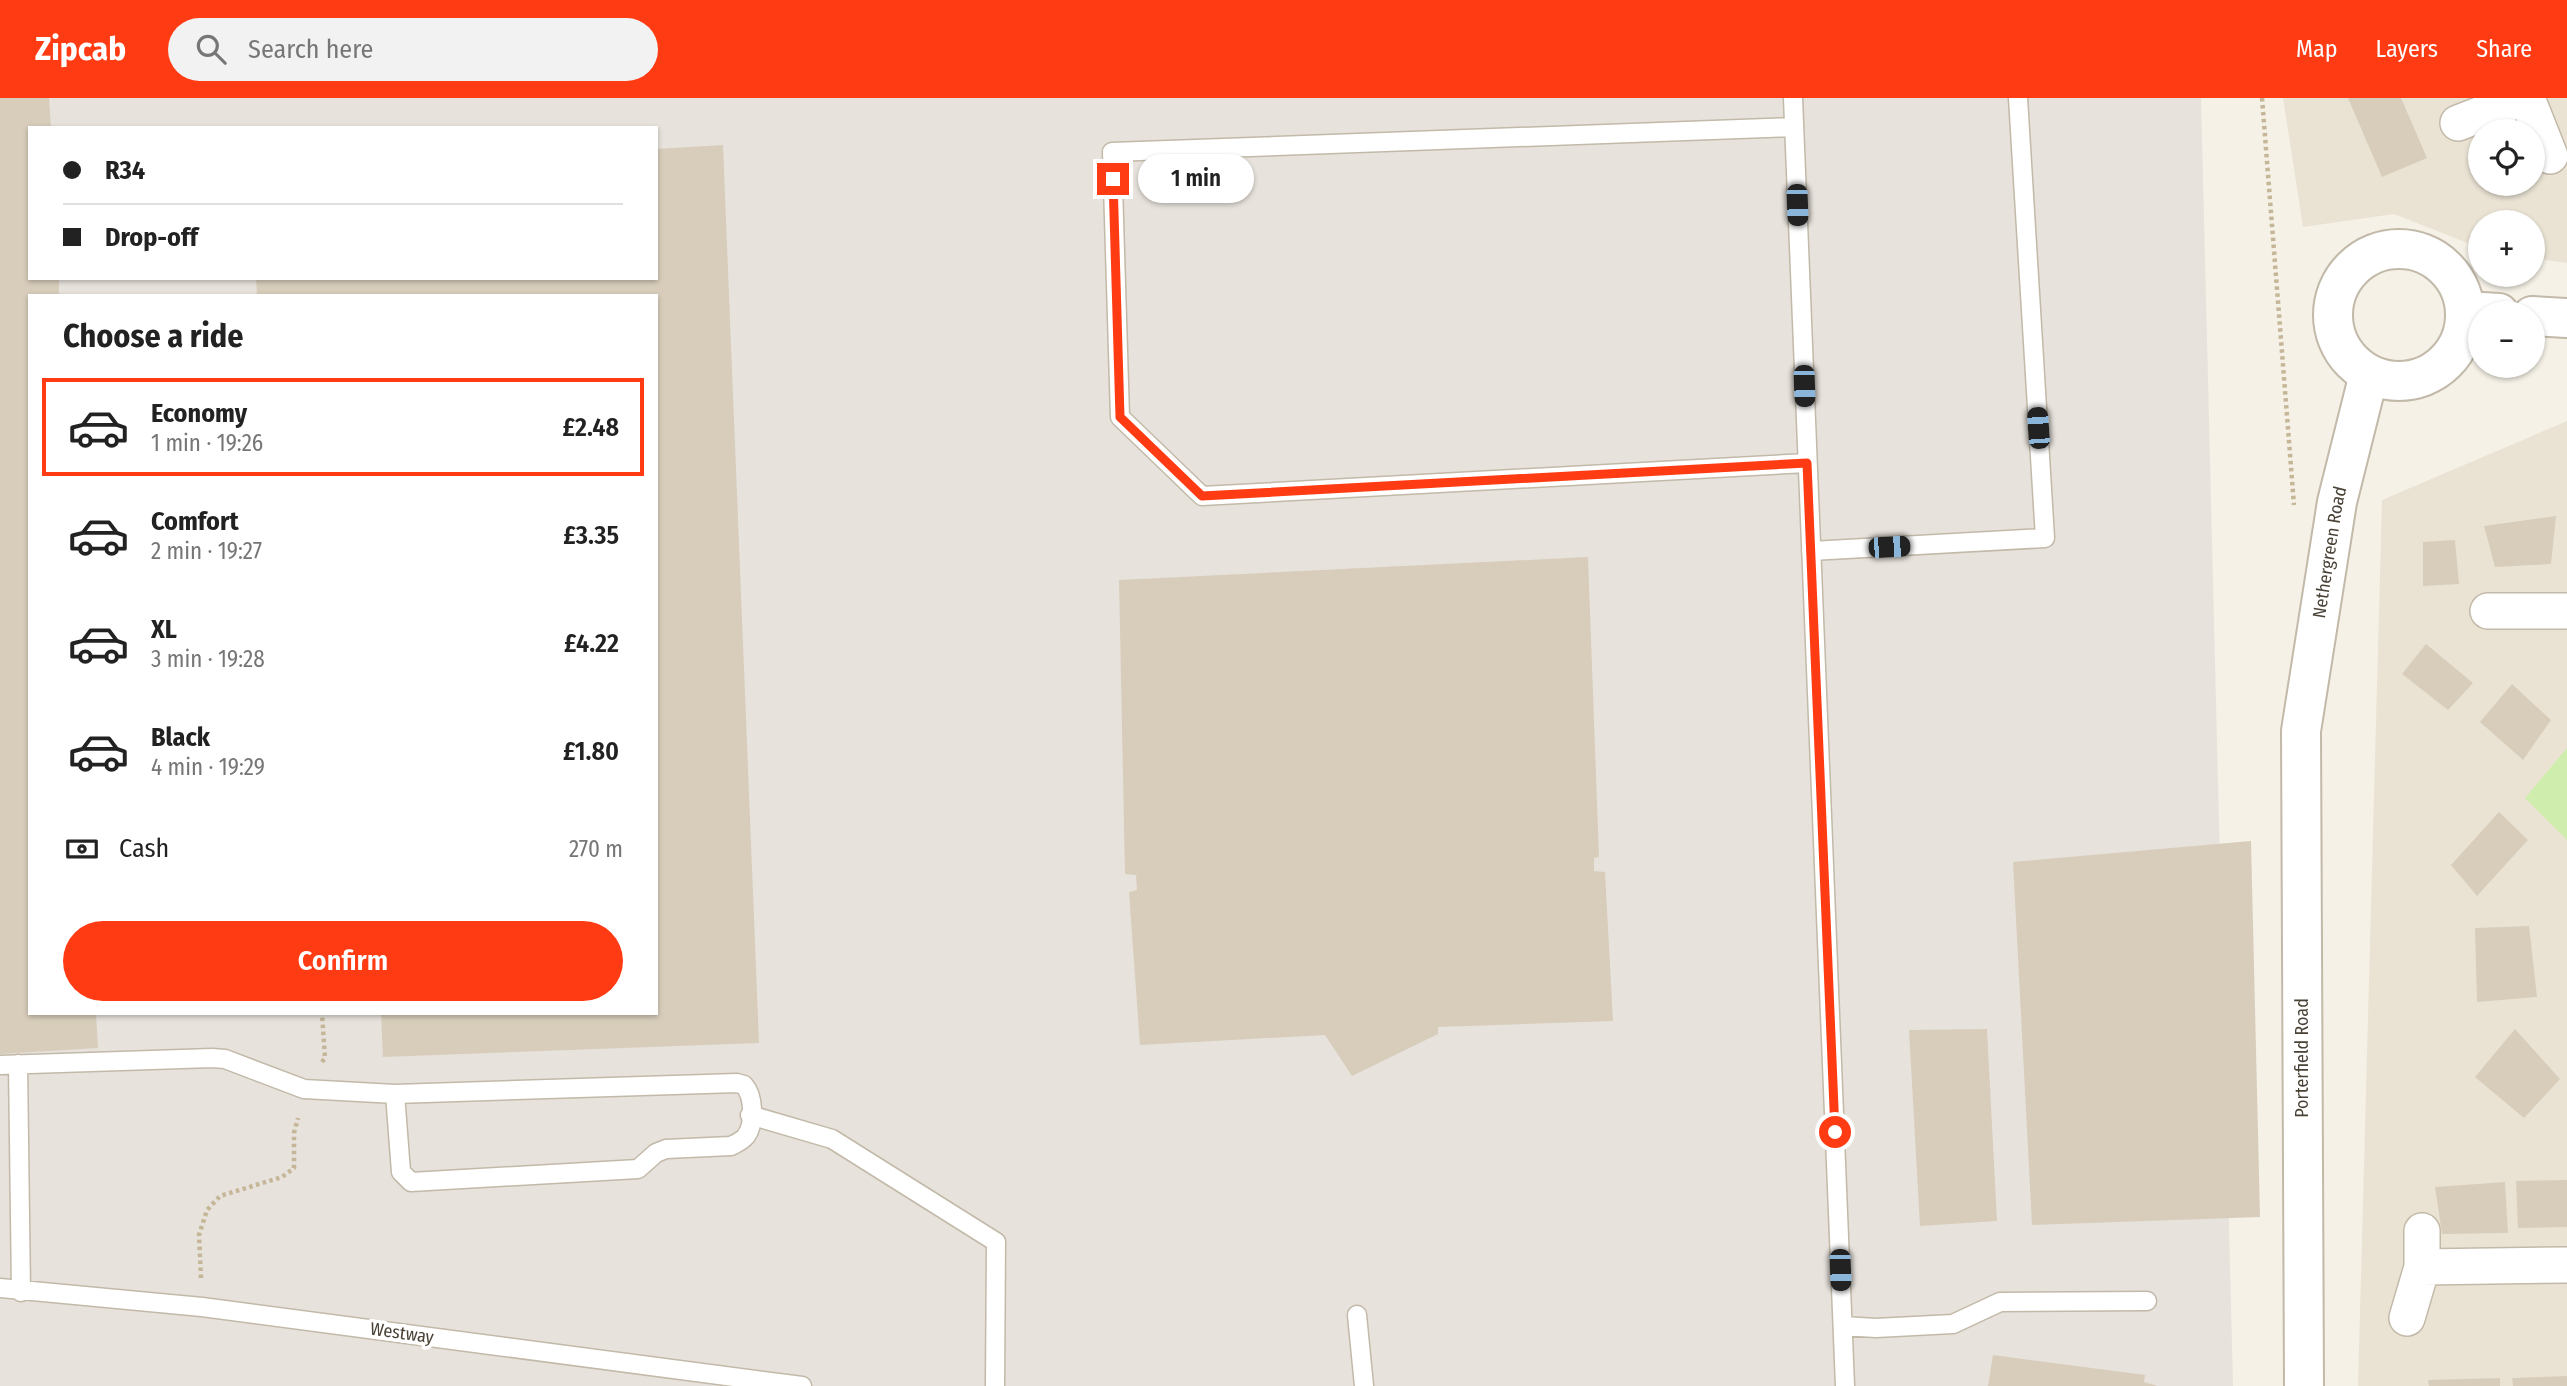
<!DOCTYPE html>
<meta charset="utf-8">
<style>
body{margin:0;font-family:"Fira Sans Condensed",sans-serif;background:#f2f2f2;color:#222;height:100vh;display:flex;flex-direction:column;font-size:26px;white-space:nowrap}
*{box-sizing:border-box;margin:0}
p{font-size:23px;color:#767676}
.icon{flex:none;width:38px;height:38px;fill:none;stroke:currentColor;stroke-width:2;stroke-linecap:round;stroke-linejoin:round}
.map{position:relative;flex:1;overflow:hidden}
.drawer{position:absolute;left:28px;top:196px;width:630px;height:721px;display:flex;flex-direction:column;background:#fff;border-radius:0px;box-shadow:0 2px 5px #0004}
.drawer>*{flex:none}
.banner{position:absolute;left:28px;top:28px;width:630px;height:154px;border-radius:0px;box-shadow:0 2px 5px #0004;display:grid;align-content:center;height:154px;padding:0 35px;background:#fff}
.buttons{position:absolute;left:2468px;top:21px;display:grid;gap:14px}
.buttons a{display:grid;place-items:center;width:77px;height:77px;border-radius:50%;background:#fff;box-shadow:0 2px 5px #0004;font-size:35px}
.end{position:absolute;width:32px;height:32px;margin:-16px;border:9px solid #ff3b14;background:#fff;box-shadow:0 0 0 4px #fff}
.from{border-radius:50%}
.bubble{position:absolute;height:49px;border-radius:24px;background:#fff;box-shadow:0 2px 5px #0004;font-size:23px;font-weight:600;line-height:49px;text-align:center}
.car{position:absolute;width:21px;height:42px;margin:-21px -10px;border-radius:9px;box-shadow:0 0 5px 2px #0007;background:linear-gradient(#222 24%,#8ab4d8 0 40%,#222 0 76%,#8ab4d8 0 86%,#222 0)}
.banner b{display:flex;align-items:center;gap:24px;height:66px;font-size:26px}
.banner b+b{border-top:2px solid #e0e0e0}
.banner i{width:18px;height:18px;background:#222}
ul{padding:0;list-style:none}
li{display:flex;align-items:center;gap:21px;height:98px;margin:0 14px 10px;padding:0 21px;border:4px solid transparent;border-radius:0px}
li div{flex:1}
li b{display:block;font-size:26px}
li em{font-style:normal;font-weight:600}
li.current{border-color:#ff3b14}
li>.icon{width:63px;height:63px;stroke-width:1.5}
h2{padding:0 35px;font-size:32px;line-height:84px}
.pay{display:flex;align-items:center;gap:18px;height:77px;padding:0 35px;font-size:26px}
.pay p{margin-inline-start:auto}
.primary-button{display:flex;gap:14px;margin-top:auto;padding:14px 35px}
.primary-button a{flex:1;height:80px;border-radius:42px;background:#ff3b14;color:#fff;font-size:28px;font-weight:600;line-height:80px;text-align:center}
header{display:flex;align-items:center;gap:42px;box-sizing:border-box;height:98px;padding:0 35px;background:#ff3b14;color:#fff}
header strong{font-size:33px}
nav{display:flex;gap:38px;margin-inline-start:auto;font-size:24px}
.search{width:490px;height:63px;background:#f2f2f2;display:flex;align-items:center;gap:18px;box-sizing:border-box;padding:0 24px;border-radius:38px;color:#767676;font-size:26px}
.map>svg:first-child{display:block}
.residential{fill:#eae3d4;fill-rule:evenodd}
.industrial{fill:#e7e2dc;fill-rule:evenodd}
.green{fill:#cfedac}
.building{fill:#d8cdbb}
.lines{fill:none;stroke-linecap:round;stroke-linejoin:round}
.service-casing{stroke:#c2b9a8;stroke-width:21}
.minor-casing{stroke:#c2b9a8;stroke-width:38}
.tertiary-casing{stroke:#c2b9a8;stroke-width:42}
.path{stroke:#c5b698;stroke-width:4.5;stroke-dasharray:3.5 3.5;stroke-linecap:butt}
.service{stroke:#fff;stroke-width:18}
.minor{stroke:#fff;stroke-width:35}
.tertiary{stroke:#fff;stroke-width:38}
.route{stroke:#ff3b14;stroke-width:9}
.labels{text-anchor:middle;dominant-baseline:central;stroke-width:7;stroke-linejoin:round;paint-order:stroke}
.street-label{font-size:18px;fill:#494135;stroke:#fff}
</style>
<header>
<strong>Zipcab</strong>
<div class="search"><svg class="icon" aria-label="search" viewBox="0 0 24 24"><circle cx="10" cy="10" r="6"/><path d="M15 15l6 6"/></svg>Search here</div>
<nav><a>Map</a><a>Layers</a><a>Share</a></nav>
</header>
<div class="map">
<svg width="2567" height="1288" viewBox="0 0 2567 1288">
<rect width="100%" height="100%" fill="#f5f1e7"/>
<path class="residential" d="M2283,0H2567V165L2532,160V124H2480V150L2394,116L2303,129ZM2480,33H2532V86H2480Z
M2567,323V1288H2358L2382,402Z"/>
<path class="industrial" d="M0,0H2201L2233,1288H0ZM30,30H656V180H30ZM30,198H656V915H30Z"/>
<path class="green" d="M2567,650V742L2525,700Z"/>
<path class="building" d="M0,0H49L51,30H30V180H59V198H30V915H96L98,950L0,956Z
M2348,0H2401L2427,60L2382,79Z
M723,47L759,945L383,959L381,915H656V198H257L256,180H656V51Z
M2556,418L2551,466L2495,469L2484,428Z
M2455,442L2459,486L2423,488V444Z
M1588,459L1599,759L1594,760V773L1605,774L1613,923L1438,929V936L1352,978L1325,937L1140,947L1129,794L1137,792L1136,777L1125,776L1119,482Z
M2426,546L2473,585L2448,612L2402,576Z
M2512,586L2551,622L2523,662L2480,624Z
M2499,714L2528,742L2477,798L2451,767Z
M2251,743L2260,1119L2032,1127L2013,764Z
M2529,828L2537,899L2477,904L2475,830Z
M1987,931L1997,1123L1920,1128L1909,932Z
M2515,931L2560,981L2524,1020L2475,979Z
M2567,1082V1129L2518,1130L2516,1083Z
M2505,1084L2508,1135L2442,1136L2435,1089Z
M1993,1257L2145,1277L2144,1284L2158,1288H1988Z
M2567,1278V1288H2513L2512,1280Z
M2500,1280V1288H2429L2428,1282Z"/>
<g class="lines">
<g class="service-casing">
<path id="service" d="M1793,0L1845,1288
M1794,29L1112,54L1120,319L1202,398L1807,365
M1811,453L2045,440L2018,0
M18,966L21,1194
M0,967L212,960L225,961L304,991L395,996L737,985L744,987C754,998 755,1026 746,1038C742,1043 737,1045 731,1048L666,1051L656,1055L638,1071L411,1084L401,1074L395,996
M750,1017L832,1041L996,1144L995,1288
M0,1190L202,1209L802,1288
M1357,1217L1364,1288
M1843,1228L1876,1230L1953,1226L2000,1204L2147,1203"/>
</g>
<g class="minor-casing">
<path id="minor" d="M2527,0L2550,58
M2458,25L2523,0
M2488,513H2567
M2422,1169L2567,1167
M2407,1220L2422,1169V1133"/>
</g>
<g class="tertiary-casing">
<g id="tertiary">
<circle cx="2399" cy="217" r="66"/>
<path d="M2465,213L2499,215"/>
<path d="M2532,218L2567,220"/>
<path id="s1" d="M2304,1288L2301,633L2337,404L2369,276"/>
</g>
</g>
<path class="path" d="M2262,0L2294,407
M322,964L325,960L322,915
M201,1180L199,1137L207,1112L220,1098L282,1079L294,1070V1035L298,1020"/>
<use href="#service" class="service"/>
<use href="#minor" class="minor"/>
<use href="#tertiary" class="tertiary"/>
</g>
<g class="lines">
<path class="route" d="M1113,81L1120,319L1202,398L1807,365L1835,1034"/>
</g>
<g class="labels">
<g class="street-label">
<text stroke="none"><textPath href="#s1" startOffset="836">Nethergreen Road</textPath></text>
<text transform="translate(2302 960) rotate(-90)">Porterfield Road</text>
<text transform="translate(402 1235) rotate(8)">Westway</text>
</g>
</g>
</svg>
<div class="buttons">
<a><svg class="icon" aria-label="locate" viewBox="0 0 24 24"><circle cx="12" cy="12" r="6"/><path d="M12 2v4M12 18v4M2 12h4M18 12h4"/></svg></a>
<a>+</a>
<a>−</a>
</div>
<i class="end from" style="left:1835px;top:1034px"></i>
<i class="end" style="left:1113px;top:81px"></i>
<div class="bubble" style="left:1138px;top:56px;width:116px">1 min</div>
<i class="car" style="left:1797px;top:107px;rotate:178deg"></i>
<i class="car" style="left:1804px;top:288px;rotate:178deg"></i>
<i class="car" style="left:2038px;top:330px;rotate:356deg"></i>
<i class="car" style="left:1889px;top:449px;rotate:87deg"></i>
<i class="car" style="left:1840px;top:1172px;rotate:178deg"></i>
<div class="banner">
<b><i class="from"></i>R34</b>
<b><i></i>Drop-off</b>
</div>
<section class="drawer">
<h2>Choose a ride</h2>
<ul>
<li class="current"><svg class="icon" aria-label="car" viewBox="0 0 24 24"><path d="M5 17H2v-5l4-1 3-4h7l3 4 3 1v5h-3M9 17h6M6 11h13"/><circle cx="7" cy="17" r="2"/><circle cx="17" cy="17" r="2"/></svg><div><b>Economy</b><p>1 min · 19:26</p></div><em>£2.48</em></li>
<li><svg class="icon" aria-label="car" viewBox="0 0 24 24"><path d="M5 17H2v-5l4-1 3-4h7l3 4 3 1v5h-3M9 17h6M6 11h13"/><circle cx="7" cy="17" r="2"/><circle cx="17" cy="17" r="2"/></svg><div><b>Comfort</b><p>2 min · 19:27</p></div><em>£3.35</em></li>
<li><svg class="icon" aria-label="car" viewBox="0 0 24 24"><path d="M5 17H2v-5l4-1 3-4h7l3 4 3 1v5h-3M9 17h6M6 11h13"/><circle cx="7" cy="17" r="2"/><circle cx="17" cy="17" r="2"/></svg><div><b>XL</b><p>3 min · 19:28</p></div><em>£4.22</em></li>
<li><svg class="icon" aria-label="car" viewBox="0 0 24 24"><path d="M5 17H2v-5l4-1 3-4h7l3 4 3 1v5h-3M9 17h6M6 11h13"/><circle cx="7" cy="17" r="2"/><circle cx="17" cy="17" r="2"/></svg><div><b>Black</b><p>4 min · 19:29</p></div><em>£1.80</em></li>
</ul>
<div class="pay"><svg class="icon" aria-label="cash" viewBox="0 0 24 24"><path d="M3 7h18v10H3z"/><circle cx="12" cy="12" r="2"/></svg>Cash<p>270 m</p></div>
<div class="primary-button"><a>Confirm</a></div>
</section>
</div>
